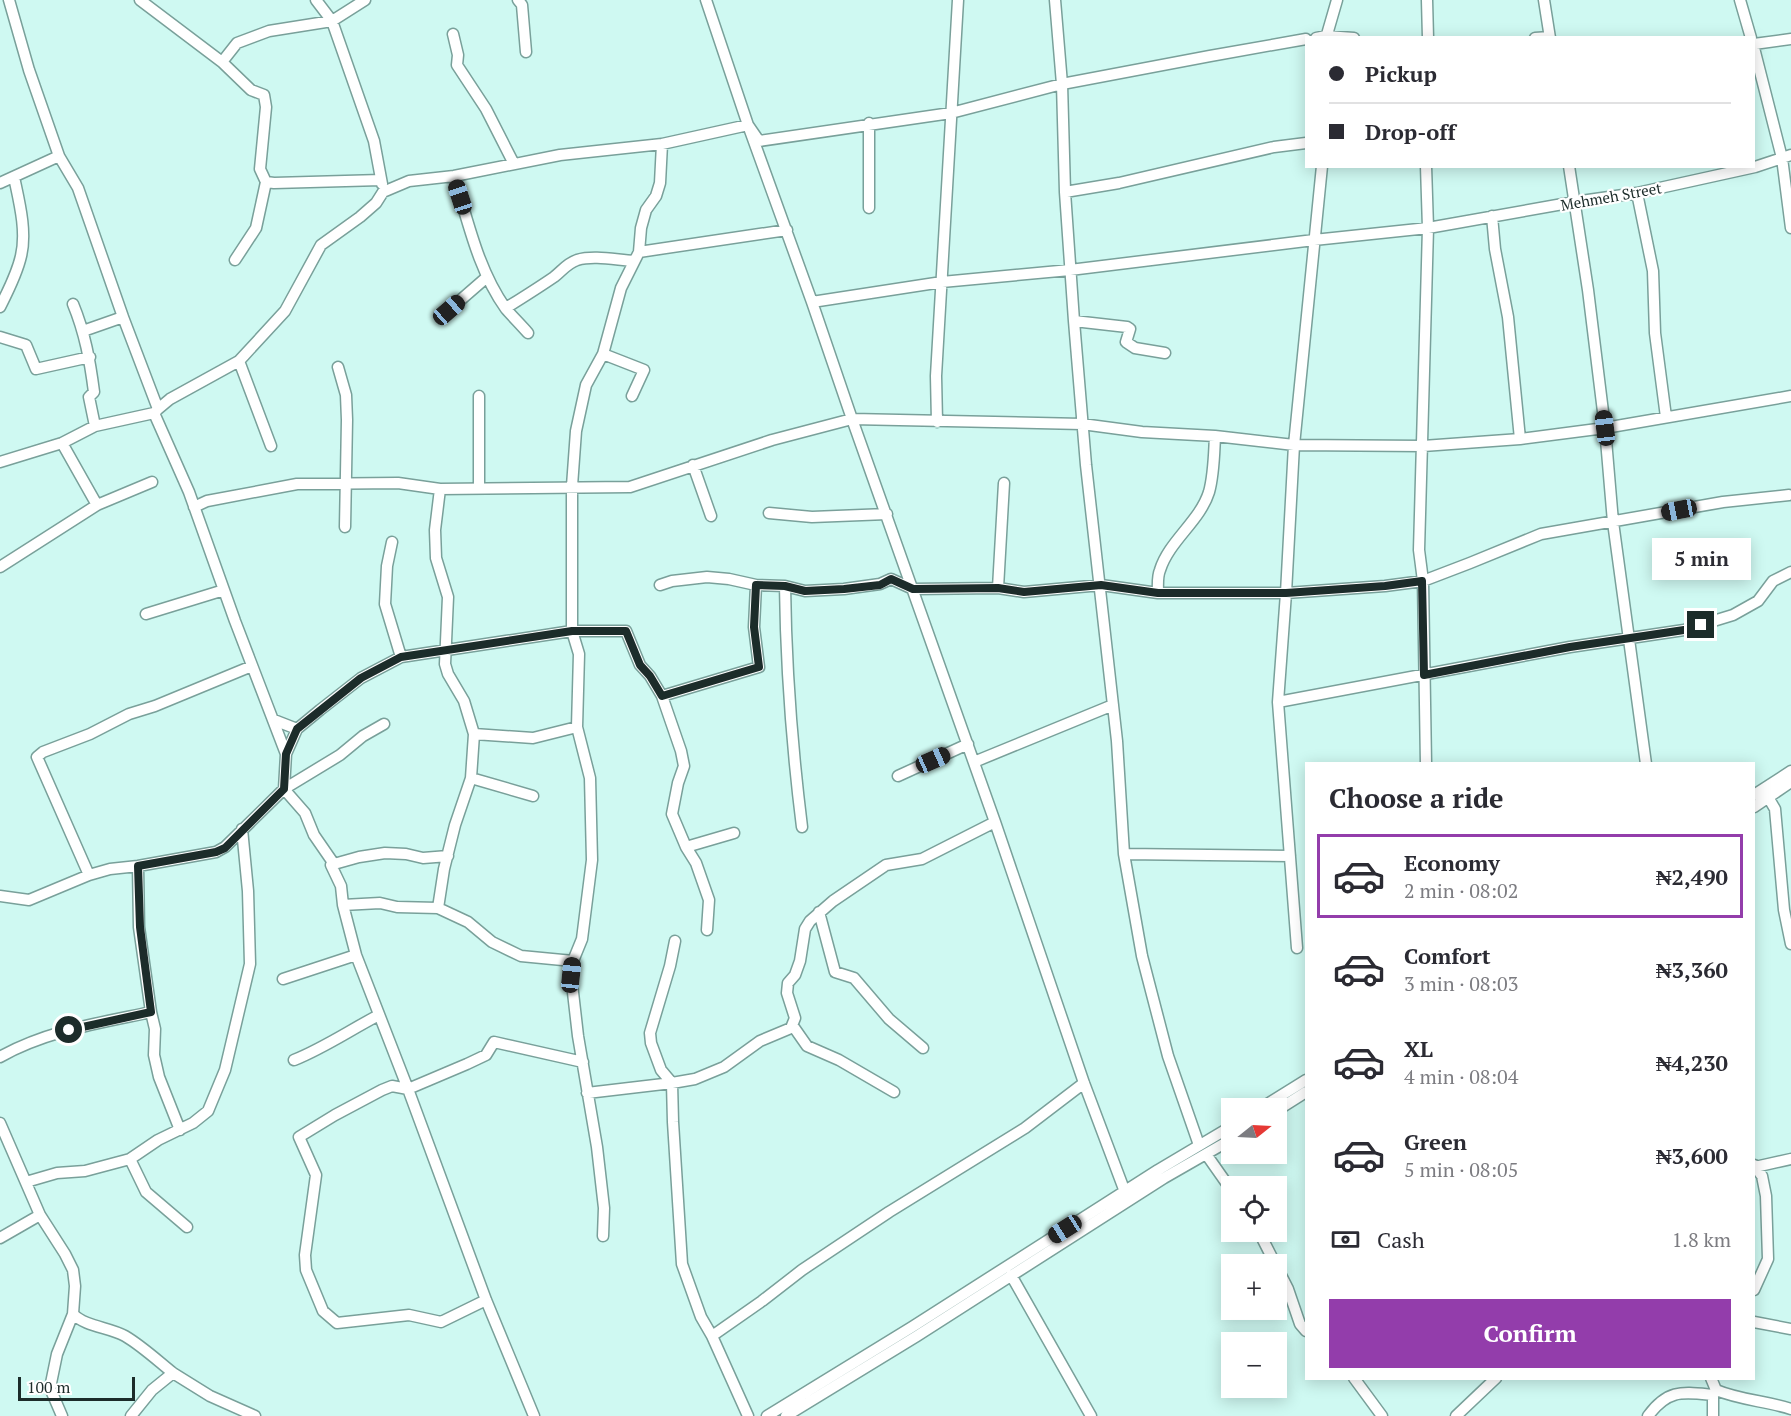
<!DOCTYPE html>
<meta charset="utf-8">
<style>
body{margin:0;font-family:"PT Serif",serif;background:#f2f2f3;color:#2b2b33;height:100vh;display:flex;flex-direction:column;font-size:22px;white-space:nowrap}
*{box-sizing:border-box;margin:0}
p{font-size:20px;color:#7c7c81}
.icon{flex:none;width:33px;height:33px;fill:none;stroke:currentColor;stroke-width:2;stroke-linecap:round;stroke-linejoin:round}
.map{position:relative;flex:1;overflow:hidden}
.drawer{position:absolute;left:1305px;top:762px;width:450px;height:618px;display:flex;flex-direction:column;background:#fff;border-radius:0px;box-shadow:0 3px 15px #0003}
.drawer>*{flex:none}
.banner{position:absolute;left:1305px;top:36px;width:450px;height:132px;border-radius:0px;box-shadow:0 3px 15px #0003;display:grid;align-content:center;height:132px;padding:0 24px;background:#fff}
.needle{width:39px;rotate:72deg}
.fabs{position:absolute;left:1221px;top:1098px;display:grid;gap:12px}
.fabs a{display:grid;place-items:center;width:66px;height:66px;border-radius:0px;background:#fff;box-shadow:0 3px 15px #0003;font-size:30px}
.scale{position:absolute;left:18px;bottom:15px;width:117px;box-sizing:border-box;padding-left:6px;border:3px solid #1c2c2a;border-top:0;font-size:16px;line-height:21px;white-space:nowrap;color:#1c2c2a;-webkit-text-stroke:4px #fff;paint-order:stroke}
.end{position:absolute;width:27px;height:27px;margin:-14px;border:8px solid #1c2c2a;background:#fff;box-shadow:0 0 0 3px #fff}
.from{border-radius:50%}
.bubble{position:absolute;height:42px;border-radius:0px;background:#fff;box-shadow:0 3px 15px #0003;font-size:20px;font-weight:600;line-height:42px;text-align:center}
.car{position:absolute;width:18px;height:36px;margin:-18px -9px;border-radius:8px;box-shadow:0 0 4px 2px #0007;background:linear-gradient(#222 24%,#8ab4d8 0 40%,#222 0 76%,#8ab4d8 0 86%,#222 0)}
.banner b{display:flex;align-items:center;gap:21px;height:57px;font-size:22px}
.banner b+b{border-top:2px solid #e1e1e2}
.banner i{width:15px;height:15px;background:#2b2b33}
ul{padding:0;list-style:none}
li{display:flex;align-items:center;gap:18px;height:84px;margin:0 12px 9px;padding:0 12px;border:3px solid transparent;border-radius:0px}
li div{flex:1}
li b{display:block;font-size:22px}
li em{font-style:normal;font-weight:600}
li.on{border-color:#933dab}
li>.icon{width:54px;height:54px;stroke-width:1.5}
h2{padding:0 24px;font-size:27px;line-height:72px}
.pay{display:flex;align-items:center;gap:15px;height:66px;padding:0 24px;font-size:22px}
.pay p{margin-inline-start:auto}
.action{display:flex;gap:12px;margin-top:auto;padding:12px 24px}
.action a{flex:1;height:69px;border-radius:0px;background:#933dab;color:#fff;font-size:24px;font-weight:600;line-height:69px;text-align:center}
.map>svg:first-child{display:block}
.lines{fill:none;stroke-linecap:round;stroke-linejoin:round}
.minor-casing{stroke:#79a09a;stroke-width:13}
.minor{stroke:#fff;stroke-width:10}
.route{stroke:#1c2c2a;stroke-width:8}
.labels{text-anchor:middle;dominant-baseline:central;stroke-width:4.5;stroke-linejoin:round;paint-order:stroke}
.street-label{font-size:15px;fill:#1c2c2a;stroke:#fff}
</style>
<div class="map">
<svg width="1791" height="1416" viewBox="0 0 1791 1416">
<rect width="100%" height="100%" fill="#cff9f2"/>
<g class="lines">
<g class="minor-casing">
<path id="minor" d="M9,0L29,70L59,156L78,188L123,317L158,409L154,413L189,492L235,621L286,754L284,789L305,813L314,835L334,864L331,865L341,886L343,905L356,955L408,1089L486,1300L534,1416
M140,0L222,62
M316,0L332,21L374,141L382,184
M365,0L332,21L269,31L237,43L222,62L251,90L264,95L266,107L260,169L266,182L274,183L381,180
M518,0L522,5L526,52
M706,0L748,125L812,302L852,419L995,822L1084,1083L1125,1192
M1055,0L1062,84L1065,192L1074,321L1086,465L1117,741L1124,854L1142,956L1168,1056L1199,1145
M1427,0L1428,38
M1544,0L1550,38
M1740,0L1751,38
M453,34L458,55L457,65L486,109L514,164
M1316,38L1326,36L1354,38
M1326,38L1337,0
M1535,38L1550,37
M1754,44L1791,39
M1754,48L1782,158L1791,228
M869,123V208
M1569,166L1588,290L1605,428L1613,522L1646,764
M454,176C468,221 478,270 506,309C513,317 521,325 528,333
M0,183L59,156
M1065,192L1119,183L1274,147L1306,143
M1637,193L1653,271L1655,333L1666,417
M1492,216L1495,249L1508,317L1520,439
M639,252L787,230
M235,260L256,228L266,182
M812,302L942,282L1070,270L1314,240L1428,228L1574,202L1637,193L1755,167L1791,155
M73,304C85,333 90,361 94,392L89,397L95,426
M0,307C8,291 17,274 21,256C27,231 19,201 14,177
M506,308C522,298 538,288 554,277C562,271 566,264 577,260C594,255 616,260 634,261
M449,310L487,277
M1074,321L1127,327L1130,329L1126,342L1135,348L1165,353
M83,331L123,317
M0,337L26,345L36,369L90,357
M603,354L644,370L632,396
M239,361L271,446
M338,367L346,395L347,420L345,527
M479,396V489
M158,409L170,399L239,361L285,311L321,245L360,217L376,203L383,192L409,181L454,176L560,155L662,144L748,125L759,141L951,113L1062,84L1210,56L1306,39
M937,422L936,376L958,0
M0,462L62,443L95,426L154,413
M693,465L711,516
M97,505L152,482
M194,507L207,501L297,484L398,483L440,489L630,487L772,440L852,419L1082,424L1142,432L1215,436L1294,445L1423,446L1520,439L1605,428L1791,396
M769,513L812,517L887,514
M392,542L387,566L385,604L401,657
M0,567L97,505L62,443
M660,585L672,581L707,577L729,579L756,585L785,586L805,591L844,589L880,584L891,579L913,589L998,588L1024,592L1101,585L1158,593H1286L1385,586L1423,581L1470,563L1541,534L1723,502L1789,495
M785,586C786,667 792,747 802,827
M998,588L1004,483
M1158,593C1158,585 1157,577 1160,570C1169,541 1200,521 1209,492C1214,474 1214,454 1215,436
M146,614L224,590
M662,696L759,667L754,627L756,585
M1278,702L1570,647L1684,630L1733,615L1758,601L1773,581L1791,572
M274,720L297,729
M474,734L533,738L577,727
M286,754L297,729L320,710L361,678L401,657L572,631H626L640,665L650,676L662,696L681,751L684,766L678,783L672,814L686,847L696,863L709,900L707,930
M974,762L1113,705
M1426,764L1423,581L1419,550L1428,228L1426,166
M898,776L968,744
M471,778L533,796
M1754,795L1791,771
M1768,797L1775,809L1784,910L1791,944
M1754,807L1791,782
M686,847L734,833
M1124,854L1290,856
M334,864L359,857L385,853L406,854L423,858L448,856
M138,866L139,927L151,1012L155,1029L154,1055L159,1077L180,1130
M89,875L37,757L43,752L90,734L129,714L155,706L252,666
M0,896L29,900L89,875L110,869L138,866L216,852L225,847L284,789L340,755L363,736L384,724
M343,905L380,903L397,907L438,908L468,922L492,942L521,956L573,961
M438,908L444,869L455,825L471,778L474,734L464,701L448,674L445,664L448,597L436,558L435,530L440,489
M819,912L835,972L854,978L889,1019L923,1048
M675,941L670,966L650,1033L651,1043L661,1070L672,1083L673,1122L682,1264L701,1317L712,1336L748,1416
M1297,948L1278,702L1286,593L1294,445L1322,166
M283,979L356,955
M793,1026L807,1046L839,1060L894,1092
M0,1057C46,1031 99,1023 151,1012
M294,1060C324,1048 350,1030 379,1015
M587,1093L672,1083L695,1079L724,1067L760,1041L791,1028L795,1018L787,993L788,983L795,975L800,961L805,929L810,921L833,901L886,865L922,859L995,822
M1261,1108L1306,1080
M1276,1111L1306,1092
M0,1123L40,1215L0,1238
M1206,1154L1232,1191
M130,1159L146,1192L187,1227
M1754,1165L1762,1176L1766,1196L1768,1259L1754,1290
M1755,1167L1791,1159
M26,1182L57,1173L85,1171L130,1159L158,1140L193,1123L208,1111L225,1070L250,964L248,891L242,829
M40,1215L65,1254L73,1270L75,1286L73,1314L57,1354L50,1388L62,1416
M1259,1232L1288,1289L1300,1324L1306,1331
M603,1236L604,1208L597,1147L578,1036L571,975L573,961L582,939L592,860L590,778L577,727L579,654L572,631V486L576,431L586,385L603,354L621,288L639,252L641,228L646,210L656,196L660,183L662,144
M1011,1275L1091,1416
M486,1300L441,1322L409,1315L337,1323L323,1311L306,1270L305,1255L316,1175L299,1137L335,1115L382,1090L392,1086L408,1089L467,1064L486,1055L494,1042L583,1062
M73,1314C86,1327 109,1327 125,1336C142,1346 158,1361 173,1373
M1754,1322L1791,1329
M712,1336L762,1301L802,1270L889,1212L1025,1128L1084,1083
M1354,1378L1382,1416
M1711,1378L1716,1390C1740,1400 1766,1401 1791,1409
M131,1416L152,1390L173,1373L210,1396L255,1416
M767,1416L912,1327L1158,1170L1232,1126
M786,1416L917,1336L1164,1178L1232,1139
M1456,1416L1496,1378
M1648,1416C1668,1389 1682,1392 1713,1395
M1713,1416V1395L1716,1391"/>
</g>
<use href="#minor" class="minor"/>
</g>
<g class="lines">
<path class="route" d="M69,1030L151,1012L140,927L138,866L216,852L225,848L284,789L286,754L297,729L361,678L401,657L572,631H626L640,665L650,676L662,696L759,667L754,627L756,585L785,586L805,591L844,589L880,585L891,579L913,589L998,588L1024,592L1101,585L1158,593H1286L1385,586L1422,581L1424,675L1570,647L1684,630L1701,625"/>
</g>
<g class="labels">
<g class="street-label">
<text transform="translate(1611 196) rotate(-10)">Mehmeh Street</text>
</g>
</g>
</svg>
<div class="fabs">
<a><svg class="needle" viewBox="-14 -14 28 28"><path d="M0-13l5 13h-10z" fill="#e53935"/><path d="M0 13l5-13h-10z" fill="#7c7c81"/></svg></a>
<a><svg class="icon" aria-label="locate" viewBox="0 0 24 24"><circle cx="12" cy="12" r="6"/><path d="M12 2v4M12 18v4M2 12h4M18 12h4"/></svg></a>
<a>+</a>
<a>−</a>
</div>
<div class="scale">100 m</div>
<i class="end from" style="left:69px;top:1030px"></i>
<i class="end" style="left:1701px;top:625px"></i>
<div class="bubble" style="left:1652px;top:538px;width:99px">5 min</div>
<i class="car" style="left:460px;top:197px;rotate:342deg"></i>
<i class="car" style="left:449px;top:310px;rotate:49deg"></i>
<i class="car" style="left:1605px;top:428px;rotate:353deg"></i>
<i class="car" style="left:1679px;top:510px;rotate:259deg"></i>
<i class="car" style="left:933px;top:760px;rotate:66deg"></i>
<i class="car" style="left:571px;top:975px;rotate:6deg"></i>
<i class="car" style="left:1065px;top:1229px;rotate:238deg"></i>
<div class="banner">
<b><i class="from"></i>Pickup</b>
<b><i></i>Drop-off</b>
</div>
<section class="drawer">
<h2>Choose a ride</h2>
<ul>
<li class="on"><svg class="icon" aria-label="car" viewBox="0 0 24 24"><path d="M5 17H2v-5l4-1 3-4h7l3 4 3 1v5h-3M9 17h6M6 11h13"/><circle cx="7" cy="17" r="2"/><circle cx="17" cy="17" r="2"/></svg><div><b>Economy</b><p>2 min · 08:02</p></div><em>₦2,490</em></li>
<li><svg class="icon" aria-label="car" viewBox="0 0 24 24"><path d="M5 17H2v-5l4-1 3-4h7l3 4 3 1v5h-3M9 17h6M6 11h13"/><circle cx="7" cy="17" r="2"/><circle cx="17" cy="17" r="2"/></svg><div><b>Comfort</b><p>3 min · 08:03</p></div><em>₦3,360</em></li>
<li><svg class="icon" aria-label="car" viewBox="0 0 24 24"><path d="M5 17H2v-5l4-1 3-4h7l3 4 3 1v5h-3M9 17h6M6 11h13"/><circle cx="7" cy="17" r="2"/><circle cx="17" cy="17" r="2"/></svg><div><b>XL</b><p>4 min · 08:04</p></div><em>₦4,230</em></li>
<li><svg class="icon" aria-label="car" viewBox="0 0 24 24"><path d="M5 17H2v-5l4-1 3-4h7l3 4 3 1v5h-3M9 17h6M6 11h13"/><circle cx="7" cy="17" r="2"/><circle cx="17" cy="17" r="2"/></svg><div><b>Green</b><p>5 min · 08:05</p></div><em>₦3,600</em></li>
</ul>
<div class="pay"><svg class="icon" aria-label="cash" viewBox="0 0 24 24"><path d="M3 7h18v10H3z"/><circle cx="12" cy="12" r="2"/></svg>Cash<p>1.8 km</p></div>
<div class="action"><a>Confirm</a></div>
</section>
</div>
